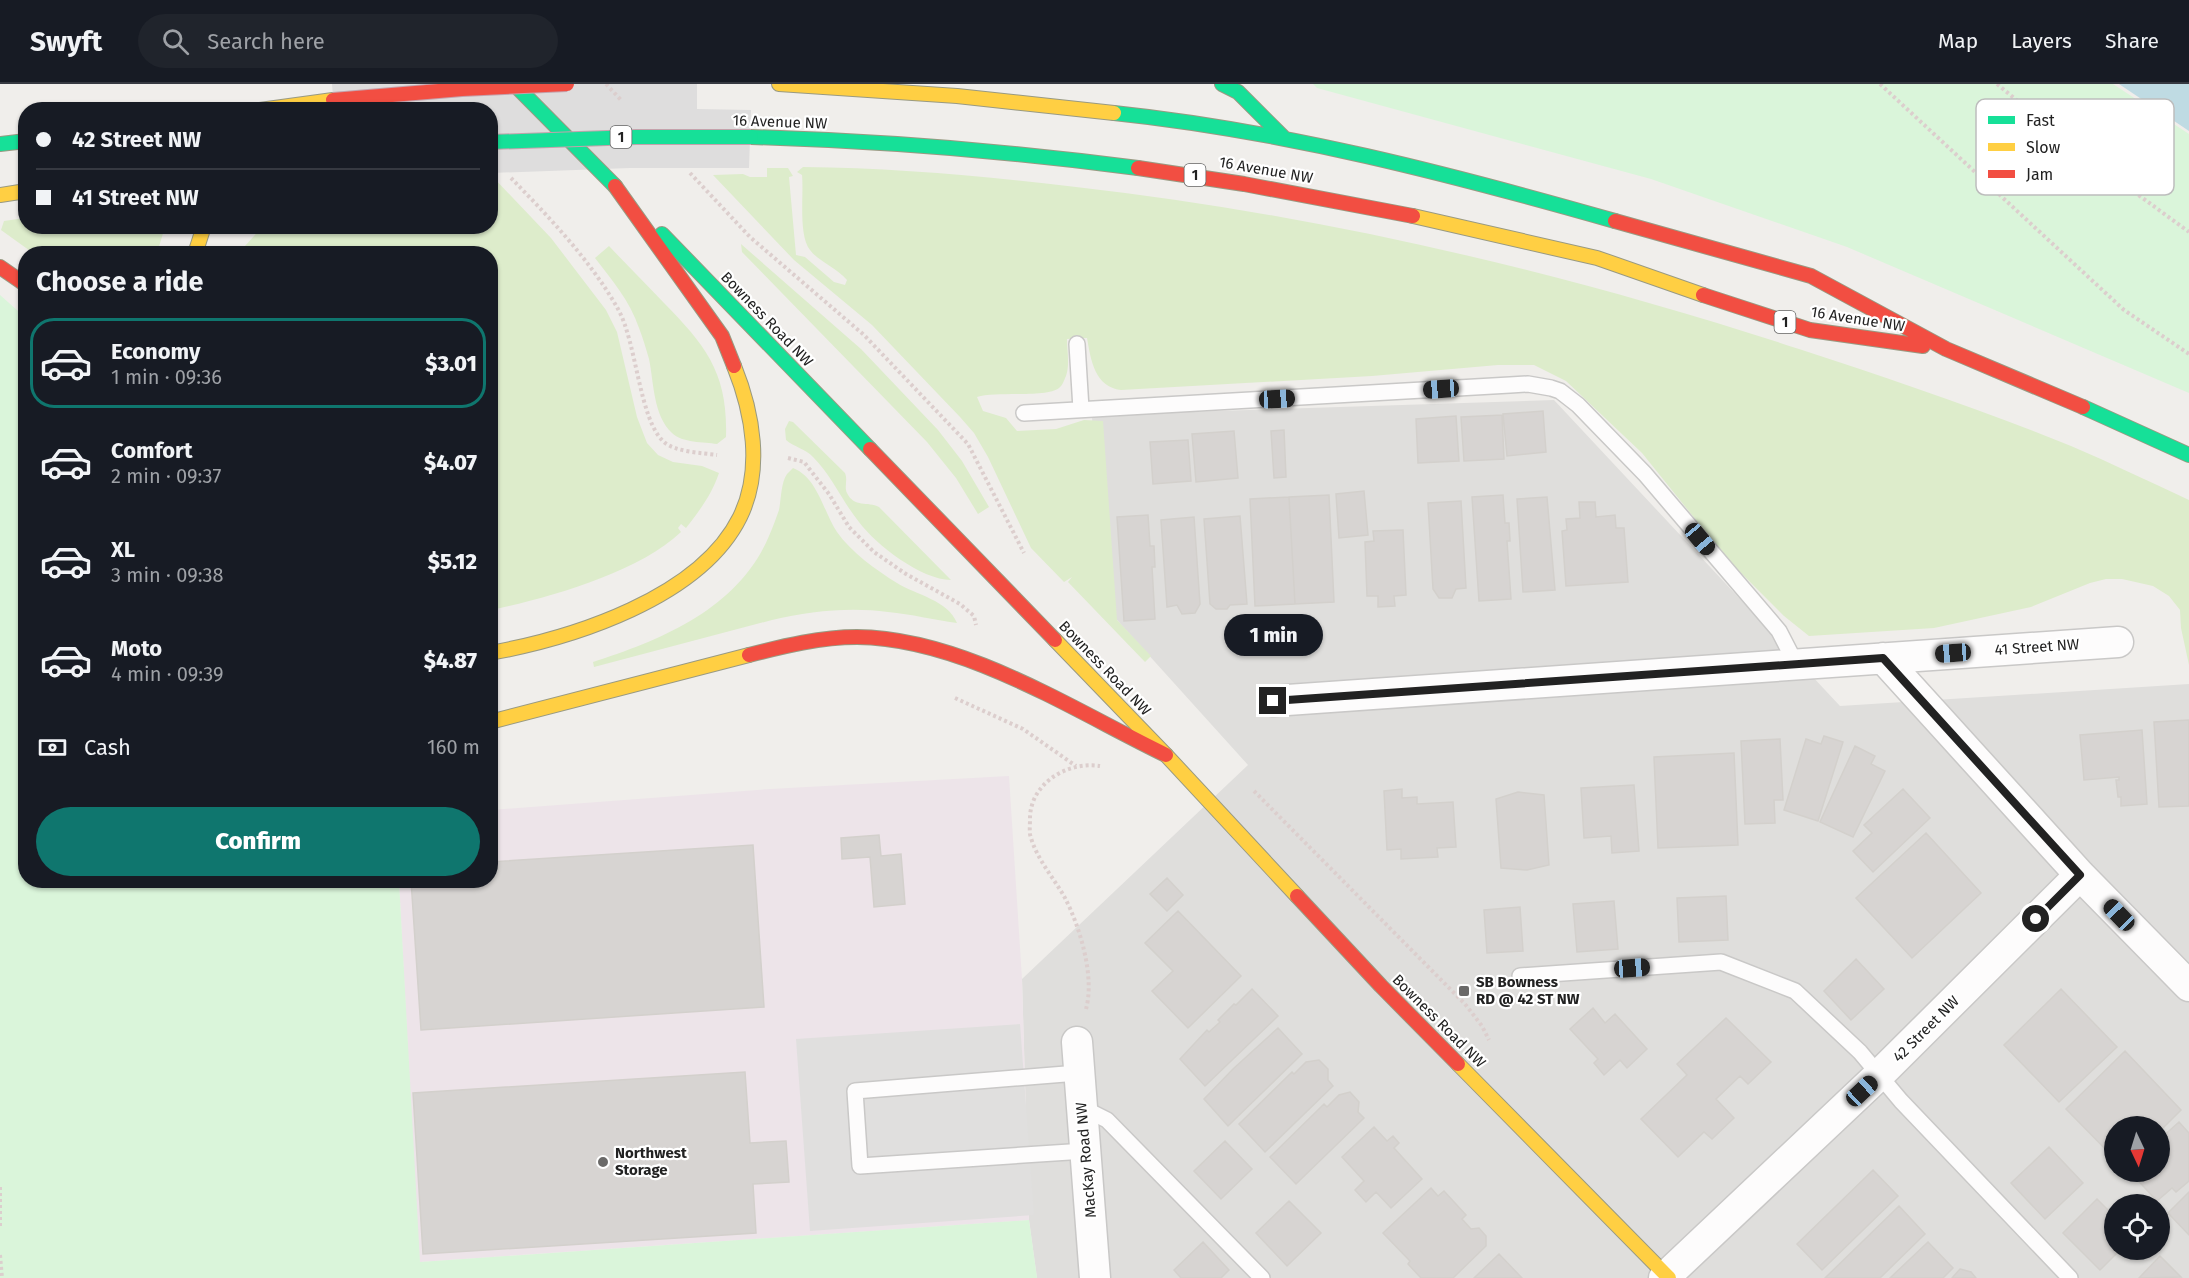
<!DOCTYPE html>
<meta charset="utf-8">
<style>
body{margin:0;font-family:"Fira Sans",sans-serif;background:#20242c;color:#f1f3f6;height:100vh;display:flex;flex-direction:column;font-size:22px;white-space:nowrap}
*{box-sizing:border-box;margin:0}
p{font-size:20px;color:#9ea1a6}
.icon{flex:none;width:33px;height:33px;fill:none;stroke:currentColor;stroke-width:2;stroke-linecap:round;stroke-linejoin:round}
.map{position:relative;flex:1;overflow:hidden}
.details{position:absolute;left:18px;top:162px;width:480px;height:642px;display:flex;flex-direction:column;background:#171b24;border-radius:24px;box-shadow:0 2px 4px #0004}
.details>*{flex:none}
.hud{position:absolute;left:18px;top:18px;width:480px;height:132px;border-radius:24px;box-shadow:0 2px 4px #0004;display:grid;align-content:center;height:132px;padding:0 18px;background:#171b24}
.needle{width:39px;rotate:176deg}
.fabs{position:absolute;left:2104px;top:1032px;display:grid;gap:12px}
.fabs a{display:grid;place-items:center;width:66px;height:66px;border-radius:50%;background:#171b24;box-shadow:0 2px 4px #0004;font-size:30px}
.end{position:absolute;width:27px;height:27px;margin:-14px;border:8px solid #222;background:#fff;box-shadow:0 0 0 3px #fff}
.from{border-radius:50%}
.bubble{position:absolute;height:42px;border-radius:21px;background:#171b24;box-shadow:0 2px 4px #0004;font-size:20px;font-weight:800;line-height:42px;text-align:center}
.car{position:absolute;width:18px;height:36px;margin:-18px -9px;border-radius:8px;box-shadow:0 0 4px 2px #0007;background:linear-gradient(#222 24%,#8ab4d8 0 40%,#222 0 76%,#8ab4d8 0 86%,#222 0)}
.hud b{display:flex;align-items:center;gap:21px;height:57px;font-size:22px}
.hud b+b{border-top:2px solid #363941}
.hud i{width:15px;height:15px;background:#f1f3f6}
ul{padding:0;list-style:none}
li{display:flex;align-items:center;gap:18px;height:90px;margin:0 12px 9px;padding:0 6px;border:3px solid transparent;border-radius:24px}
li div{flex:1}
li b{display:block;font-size:22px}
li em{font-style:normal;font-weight:800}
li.active{border-color:#0f766e}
li>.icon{width:54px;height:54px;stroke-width:1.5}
h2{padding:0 18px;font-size:27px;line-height:72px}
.pay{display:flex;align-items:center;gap:15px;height:66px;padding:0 18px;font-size:22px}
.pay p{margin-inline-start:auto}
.cta{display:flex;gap:12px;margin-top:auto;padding:12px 18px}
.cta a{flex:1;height:69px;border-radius:36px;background:#0f766e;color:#fff;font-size:24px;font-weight:800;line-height:69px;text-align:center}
header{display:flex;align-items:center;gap:36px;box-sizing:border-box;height:84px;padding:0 30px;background:#171b24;border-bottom:2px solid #363941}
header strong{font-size:28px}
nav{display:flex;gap:33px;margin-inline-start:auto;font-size:21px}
.search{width:420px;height:54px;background:#20242c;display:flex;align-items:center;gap:15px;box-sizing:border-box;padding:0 21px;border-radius:33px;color:#9ea1a6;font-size:22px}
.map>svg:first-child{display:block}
.residential{fill:#dfdedc;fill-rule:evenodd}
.industrial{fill:#ede4e9}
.grass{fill:#ddeccb}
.park{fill:#daf5da}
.parking{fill:#e0dfde}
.water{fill:#bfdbe3}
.pier{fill:#dedddd}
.building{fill:#d7d4d2;stroke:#d3d0cc;stroke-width:1.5}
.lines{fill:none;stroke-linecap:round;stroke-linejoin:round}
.lane-casing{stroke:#c9c8c7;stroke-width:18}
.street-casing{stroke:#c9c8c7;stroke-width:33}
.fast-casing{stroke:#999a82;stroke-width:16}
.slow-casing{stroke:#999a82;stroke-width:16}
.jam-casing{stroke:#999a82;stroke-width:16}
.path{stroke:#dccecd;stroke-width:4;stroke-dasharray:3 3;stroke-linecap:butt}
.lane{stroke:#fdfcfc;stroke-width:15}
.street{stroke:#fdfcfc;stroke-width:30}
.fast{stroke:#16e098;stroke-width:14}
.slow{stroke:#ffcf43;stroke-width:14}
.jam{stroke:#f24e42;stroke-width:14}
.fast-bridge-casing{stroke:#c5a2ac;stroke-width:16;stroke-linecap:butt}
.jam-bridge-casing{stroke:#c5a2ac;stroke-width:16;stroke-linecap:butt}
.fast-bridge{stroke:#16e098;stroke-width:14}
.jam-bridge{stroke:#f24e42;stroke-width:14}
.route{stroke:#222;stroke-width:8}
.poi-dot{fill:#6a6968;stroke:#fff;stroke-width:2}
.labels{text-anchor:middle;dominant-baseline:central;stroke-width:4.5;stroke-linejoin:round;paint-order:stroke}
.shield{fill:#fff;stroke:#646464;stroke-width:1.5}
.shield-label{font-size:14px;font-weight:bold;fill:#222}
.street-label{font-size:15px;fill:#222;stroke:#fff}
.poi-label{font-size:15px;font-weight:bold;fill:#222;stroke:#fff;text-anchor:start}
.key{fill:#fff;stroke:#bdbdbd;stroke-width:1.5}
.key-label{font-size:16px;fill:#222}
</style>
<header>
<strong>Swyft</strong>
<div class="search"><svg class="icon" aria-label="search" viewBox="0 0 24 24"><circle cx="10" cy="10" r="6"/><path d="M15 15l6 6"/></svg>Search here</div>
<nav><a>Map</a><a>Layers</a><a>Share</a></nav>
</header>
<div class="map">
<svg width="2189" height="1194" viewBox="0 0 2189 1194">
<rect width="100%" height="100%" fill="#f0eeeb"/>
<path class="residential" d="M1554,316L1840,622L2189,600V1194H1037L1029,1136L1022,895L1248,681L1099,516L1092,331ZM2115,1042H2160V1088H2115ZM2115,1120H2160V1166H2115Z"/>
<path class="industrial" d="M1009,692L1022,895L1029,1136L419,1178L399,797L490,796L491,726L770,705Z"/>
<path class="grass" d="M803,83C894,84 985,92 1076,103C1323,131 1563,188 1799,265C1891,295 1982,326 2071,362C2111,379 2150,398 2189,416V581L2181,544L2180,526L2169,512L2153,502L2122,495H2106L2090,499L2031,523L1934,544L1809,552L1784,532L1729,477L1642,369L1566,297L1534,281H1498L1372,292L1121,306C1095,303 1091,277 1087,254L1067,255C1067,267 1070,280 1066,292C1064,296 1063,301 1059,304C1047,314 996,307 977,313L983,327L1006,334L1017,347L1056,345L1084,336L1103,337L1117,536L1151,572L1145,578L1068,498L1072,493L1064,498L1031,464L988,373L974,349L960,333L872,241L794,176L713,91L743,90L750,93H767V84H788L793,92L789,93L796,171L805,173L834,198L845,201L847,196C836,183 819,178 810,166C798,151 804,110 802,91L797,88Z
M491,91L551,154L606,226L617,248L637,333L647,359L658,371L673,378L702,382L719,389C712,410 700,426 686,444L681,440L678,444L681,448C638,489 548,514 491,526L490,170L241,169L245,162L262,143L490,142Z
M25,134L26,142L165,143L157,169H33L1,146L4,137Z
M741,160L861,265L938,346L962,377L989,423L978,430L956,394L927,358L742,168Z
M609,162C627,181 646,200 664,219C706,262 728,289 726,353L717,360C704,358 682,359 672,349C653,331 654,299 649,275C646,265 643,254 639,244C630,217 612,196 595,174Z
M789,337L793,338L845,389C848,396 844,403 847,409C854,424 868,417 879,423L951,496C922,496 876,461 859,438C842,417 832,392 813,373C806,365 794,363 786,356L785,345Z
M793,384C818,394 823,427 837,448C851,468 876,486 897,499C916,511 948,516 957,539C934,536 911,530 888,528C850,523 810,527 772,536L594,583L593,578C662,556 739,524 769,452C773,443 776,434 779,426C781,416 781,398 787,390C789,388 791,386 793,384Z"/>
<path class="park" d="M1313,0H2113L2189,50V309L1847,163L1651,95L1317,4Z
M0,211L26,234V796L399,797L420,1178L1029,1136L1037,1194H0Z"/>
<path class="parking" d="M1020,940L1034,1131L810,1147L796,955Z"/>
<path class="water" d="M2119,0H2189V47Z"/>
<path class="pier" d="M332,0H697V25L751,26L749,84H630L491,89L490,26L334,25Z"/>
<path class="building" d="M1543,327L1546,368L1507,372L1503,330Z
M1502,331L1504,375L1464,377L1461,333Z
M1456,332L1459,377L1418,379L1416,335Z
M1284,346L1286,393L1274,394L1271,347Z
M1234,347L1238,394L1196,398L1192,350Z
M1188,356L1191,397L1153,400L1150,358Z
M1364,407L1368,451L1339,454L1336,410Z
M1329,411L1334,518L1295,520L1289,413Z
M1503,411L1505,439H1509L1510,457H1507L1511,515L1479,517L1472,413Z
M1289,413L1295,520L1255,522L1250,415Z
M1547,413L1555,506L1523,508L1517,415Z
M1461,417L1466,504L1456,505L1452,514H1439L1433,505L1428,419Z
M1579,418H1595L1596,433L1615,431L1616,444H1624L1628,498L1566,502L1562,447L1567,446L1566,435L1580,434Z
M1148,431L1150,462H1154L1155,483H1152L1155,535L1124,537L1117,433Z
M1240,432L1247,520L1230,521L1227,525H1216L1210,520L1204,435Z
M1194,433L1200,520L1195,529L1182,530L1177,521L1167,523L1161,436Z
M1403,446L1406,511L1394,512L1395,522L1378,523V512H1367L1365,458L1374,457L1373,447Z
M2189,636V722L2159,723L2154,638Z
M2142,646L2147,720L2121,722V713H2118L2116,696H2119V693L2084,696L2080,651Z
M1824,652L1843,658L1818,737L1784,726L1806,655L1821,660Z
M1780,655L1783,716H1774L1775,739L1745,740L1741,657Z
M1855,662L1875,672L1871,680L1885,687L1853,753L1820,738Z
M1734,669L1738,761L1658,764L1654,673Z
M1634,701L1639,767L1612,769L1611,752L1584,754L1581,704Z
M1402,705V714L1417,713V720L1453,718L1456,763L1437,764L1438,773L1401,775V765L1387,766L1384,707Z
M1903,705L1930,734L1873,788L1853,767L1872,749L1864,741Z
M1518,708L1544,711L1549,781L1527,786L1501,784L1496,715Z
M1926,749L1981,809L1912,874L1856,814Z
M879,751L881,772L901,770L905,820L874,823L870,773L842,775L841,754Z
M753,761L764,923L421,946L411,796H490V778Z
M1167,794L1183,811L1167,827L1150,810Z
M1726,812L1728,856L1679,858L1677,814Z
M1614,817L1618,865L1577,868L1573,820Z
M1520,823L1523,867L1487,869L1484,826Z
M1178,827L1241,892L1188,944L1152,907L1173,887L1145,859Z
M1856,875L1884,905L1851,936L1824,907Z
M1252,905L1278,932L1205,1002L1180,975L1207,946L1209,948L1220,938L1218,936L1234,920L1236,921Z
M2061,905L2117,963L2059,1018L2004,961Z
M1593,924L1605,939L1615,930L1647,965L1627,984L1620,976L1604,991L1594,979L1598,975L1570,945Z
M1726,934L1771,978L1748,1000L1740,992L1716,1015L1734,1034L1712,1055L1704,1048L1678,1073L1641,1035L1687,991L1677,980Z
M1278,944L1302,970L1228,1042L1204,1015L1233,985Z
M2125,967L2181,1026L2160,1047V1042H2115V1075L2066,1025Z
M1319,976L1328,985V996L1333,1002L1265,1068L1239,1040L1292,988L1294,990L1306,978Z
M745,988L750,1059L786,1057L789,1098L753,1100L756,1149L423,1170L413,1009Z
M1350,1008L1359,1018L1358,1028L1364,1034L1296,1100L1270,1073L1324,1020L1327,1023L1339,1011Z
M2179,1038L2189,1049V1097L2176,1108L2172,1104L2157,1117L2130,1088H2160V1055Z
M1374,1043L1387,1057L1393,1052L1399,1059L1394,1064L1422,1095L1391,1124L1376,1108L1366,1118L1355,1106L1364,1097L1342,1073Z
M1225,1057L1252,1085L1221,1115L1194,1087Z
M2049,1063L2083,1099L2045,1135L2011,1099Z
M1873,1086L1898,1112L1822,1186L1797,1160Z
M1431,1104L1438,1112L1444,1107L1466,1131L1462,1135L1471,1145L1479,1144L1486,1152V1162L1453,1194H1421L1408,1180L1410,1177L1383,1149Z
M2189,1108V1151L2168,1129Z
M2097,1115L2115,1133V1166H2120L2100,1186L2063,1149Z
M1289,1117L1321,1149L1287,1182L1256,1149Z
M1899,1122L1925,1150L1880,1194H1825Z
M1203,1158L1229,1186L1221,1194H1181L1174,1186Z
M1928,1158L1953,1184L1943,1194H1890Z
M1499,1170L1522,1194H1474Z
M2160,1172L2181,1193L2139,1194Z
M1960,1185L1971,1188L1976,1194H1952Z"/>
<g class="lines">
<g class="lane-casing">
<path id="lane" d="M1077,260L1081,325
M1024,329L1510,301L1528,300L1551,304L1560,307L1578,321L1645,390L1779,547L1796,580
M1520,892L1721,878L1795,907L1860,968L1901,1017L2070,1194
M1078,989L855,1007L860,1082L1085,1067
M1083,1024L1107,1036L1262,1194"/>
</g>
<g class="street-casing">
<path id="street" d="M1883,574L2080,791L2189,902
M1273,617L2118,558
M1077,958L1095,1194
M1664,1194L1879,991L2080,791"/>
</g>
<g class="fast-casing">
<path id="fast" d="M514,0L615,102
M1222,0L1238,8L1284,54
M1114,29C1285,47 1450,90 1615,137
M751,53C881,57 1009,67 1138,84
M0,60L26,57
M662,150L870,365
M2083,323L2189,371"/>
</g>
<g class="slow-casing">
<path id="slow" d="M779,0L957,12L1114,29
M260,26L333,16
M0,111L26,107
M1413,132L1597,174L1703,211
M195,170L204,142
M1055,556L1166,671L1297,812
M490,569C573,554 700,514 740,433C763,386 753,329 734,282
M490,638L749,571
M1458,980L1669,1194"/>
</g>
<g class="jam-casing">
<path id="jam" d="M1138,84L1244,100L1413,132
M615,102L722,252L734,282
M1615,137L1811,192L1946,265L2083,323
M0,183L26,201
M1703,211L1810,246L1923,262
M870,365L1055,556
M749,571C784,562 821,553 857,553C963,554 1073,626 1166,671
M1297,812L1381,902L1458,980"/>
</g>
<path class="path" d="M606,0L621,16
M1880,0L2124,226L2189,270
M1997,0L2077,66L2189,148
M690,89L750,153L864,251L968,360L1024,469
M511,94C549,133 591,177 618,225C637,259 639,336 664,358C675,368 703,369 717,371
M788,374L804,378L829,410L849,443L874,468L906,490L960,520L974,532L976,541
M955,614L1023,645L1076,682
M1254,707L1465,920L1482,942L1489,956
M1086,925C1095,893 1080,843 1065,814C1054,794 1038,777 1031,754C1029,749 1030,742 1030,736C1029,700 1067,677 1100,682
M0,1103V1142
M0,1171L2,1194"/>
<use href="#lane" class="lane"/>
<use href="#street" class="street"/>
<use href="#fast" class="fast"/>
<use href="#slow" class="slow"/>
<use href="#jam" class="jam"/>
<g class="fast-bridge-casing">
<path id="fast-bridge" d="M490,58L636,53H751"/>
</g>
<g class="jam-bridge-casing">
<path id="jam-bridge" d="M333,16L462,5L567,0"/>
</g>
<use href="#fast-bridge" class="fast-bridge"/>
<use href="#jam-bridge" class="jam-bridge"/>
</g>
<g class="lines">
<path class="route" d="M1273,617L1883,574L2080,791L2036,835"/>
</g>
<g class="poi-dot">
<rect x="1458" y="901" width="12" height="12" rx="3"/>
<circle cx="603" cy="1078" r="6"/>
</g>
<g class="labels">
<g class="shield">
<rect x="610.5" y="42" width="21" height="22" rx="4.5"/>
<rect x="1184.5" y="80" width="21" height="22" rx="4.5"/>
<rect x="1774.5" y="227" width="21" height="22" rx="4.5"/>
</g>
<g class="shield-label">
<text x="621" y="53">1</text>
<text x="1195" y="91">1</text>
<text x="1785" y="238">1</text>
</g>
<g class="street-label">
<text transform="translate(780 38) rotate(2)">16 Avenue NW</text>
<text transform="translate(1266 86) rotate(10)">16 Avenue NW</text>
<text transform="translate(767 235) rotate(46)">Bowness Road NW</text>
<text transform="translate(1858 235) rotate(9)">16 Avenue NW</text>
<text transform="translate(2037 563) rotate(-4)">41 Street NW</text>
<text transform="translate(1105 584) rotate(46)">Bowness Road NW</text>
<text transform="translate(1439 937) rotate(45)">Bowness Road NW</text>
<text transform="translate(1926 945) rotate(-45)">42 Street NW</text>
<text transform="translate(1086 1076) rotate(-95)">MacKay Road NW</text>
</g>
<g class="poi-label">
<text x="1476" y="898">SB Bowness<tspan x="1476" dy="17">RD @ 42 ST NW</tspan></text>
<text x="615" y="1069">Northwest<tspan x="615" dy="17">Storage</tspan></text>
</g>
</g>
<rect x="1976" y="15" width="198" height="96" rx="9" class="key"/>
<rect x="1988" y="32" width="27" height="8" fill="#16e098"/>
<rect x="1988" y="59" width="27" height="8" fill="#ffcf43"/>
<rect x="1988" y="86" width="27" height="8" fill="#f24e42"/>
<g class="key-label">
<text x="2026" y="42">Fast</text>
<text x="2026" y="69">Slow</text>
<text x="2026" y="96">Jam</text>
</g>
</svg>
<div class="fabs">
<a><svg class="needle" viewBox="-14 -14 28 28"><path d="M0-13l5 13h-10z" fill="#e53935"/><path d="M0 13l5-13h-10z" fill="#9ea1a6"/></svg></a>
<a><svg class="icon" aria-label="locate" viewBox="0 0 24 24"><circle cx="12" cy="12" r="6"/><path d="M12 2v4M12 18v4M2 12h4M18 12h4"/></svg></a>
</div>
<i class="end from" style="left:2036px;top:835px"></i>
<i class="end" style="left:1273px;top:617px"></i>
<div class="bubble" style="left:1224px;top:530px;width:99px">1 min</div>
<i class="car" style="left:1441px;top:305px;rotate:266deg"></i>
<i class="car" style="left:1277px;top:315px;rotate:87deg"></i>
<i class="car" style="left:1700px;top:455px;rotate:140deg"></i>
<i class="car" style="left:1953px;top:569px;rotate:266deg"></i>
<i class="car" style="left:2119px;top:831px;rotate:316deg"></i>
<i class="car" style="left:1632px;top:884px;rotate:86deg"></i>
<i class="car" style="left:1862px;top:1007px;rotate:47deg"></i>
<div class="hud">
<b><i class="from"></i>42 Street NW</b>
<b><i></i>41 Street NW</b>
</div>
<section class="details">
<h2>Choose a ride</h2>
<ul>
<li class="active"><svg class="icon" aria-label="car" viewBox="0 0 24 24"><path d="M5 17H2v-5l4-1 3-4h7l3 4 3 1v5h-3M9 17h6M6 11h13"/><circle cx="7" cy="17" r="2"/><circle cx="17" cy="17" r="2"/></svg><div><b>Economy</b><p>1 min · 09:36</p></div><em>$3.01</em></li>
<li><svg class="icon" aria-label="car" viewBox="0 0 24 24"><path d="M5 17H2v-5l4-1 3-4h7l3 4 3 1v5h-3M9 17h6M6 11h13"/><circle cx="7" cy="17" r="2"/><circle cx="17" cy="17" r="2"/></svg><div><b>Comfort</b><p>2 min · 09:37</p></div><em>$4.07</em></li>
<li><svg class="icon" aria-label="car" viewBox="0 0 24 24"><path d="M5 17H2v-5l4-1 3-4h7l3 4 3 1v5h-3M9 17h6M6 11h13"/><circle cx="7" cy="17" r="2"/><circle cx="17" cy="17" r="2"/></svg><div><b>XL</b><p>3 min · 09:38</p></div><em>$5.12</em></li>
<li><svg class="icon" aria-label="car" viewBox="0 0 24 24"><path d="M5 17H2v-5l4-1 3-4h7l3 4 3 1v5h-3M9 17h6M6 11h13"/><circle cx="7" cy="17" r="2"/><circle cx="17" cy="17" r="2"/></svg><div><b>Moto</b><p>4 min · 09:39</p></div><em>$4.87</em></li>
</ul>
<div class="pay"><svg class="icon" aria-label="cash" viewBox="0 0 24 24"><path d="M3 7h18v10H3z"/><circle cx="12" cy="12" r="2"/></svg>Cash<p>160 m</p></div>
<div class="cta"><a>Confirm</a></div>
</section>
</div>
